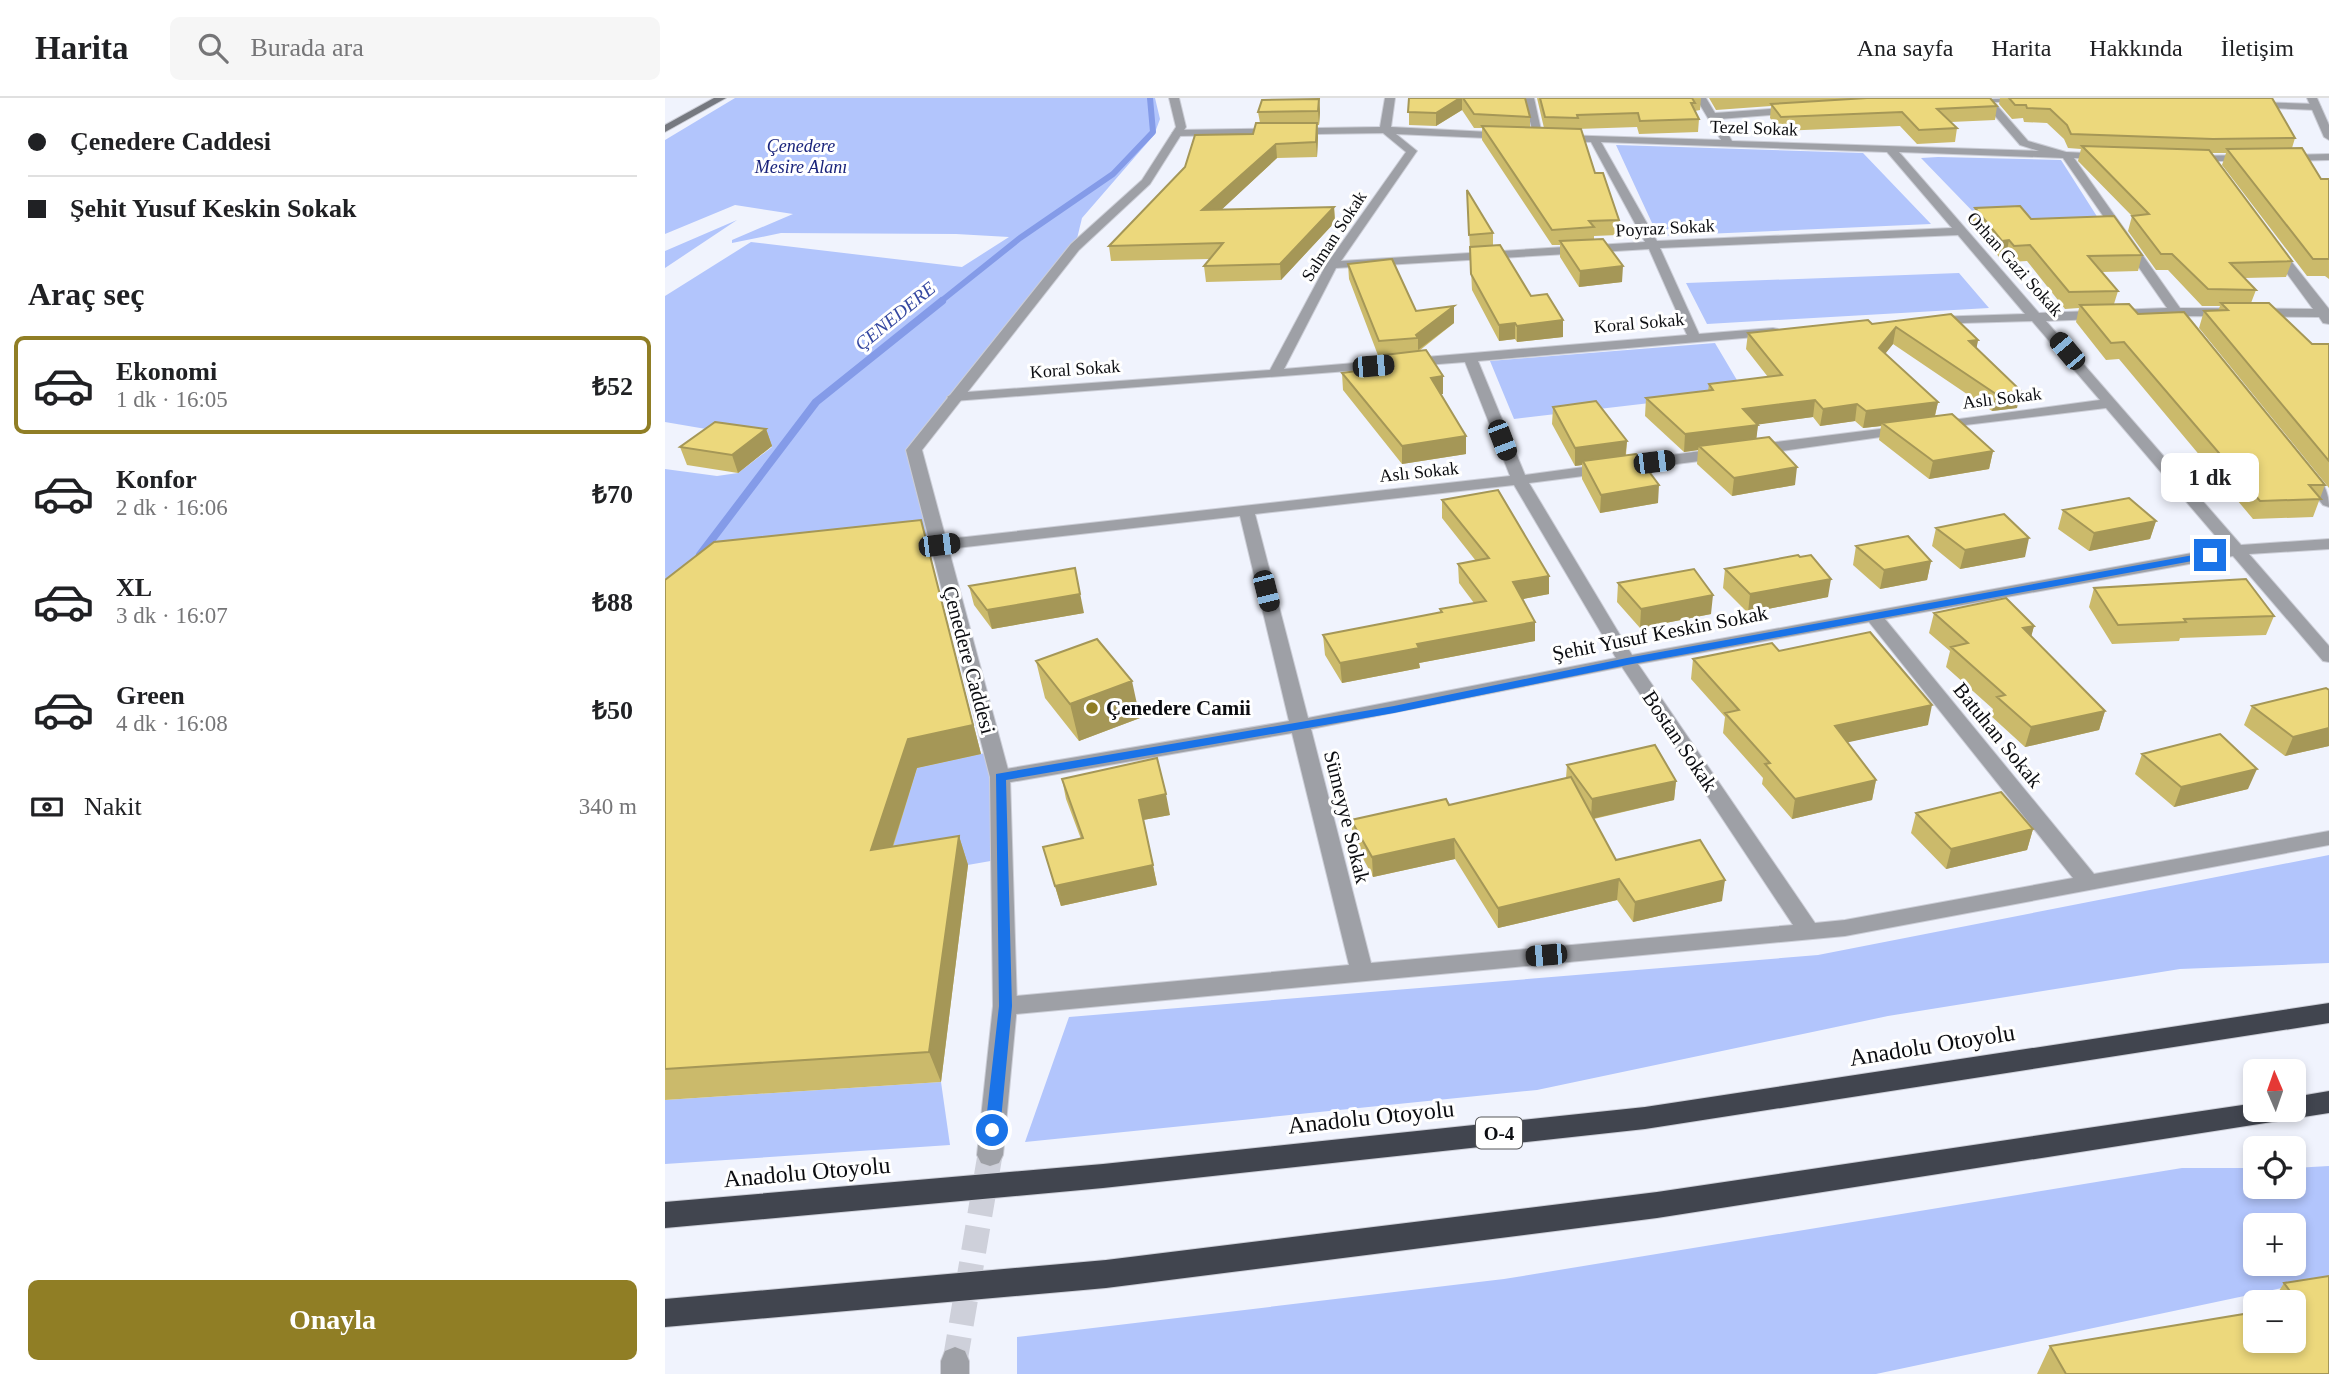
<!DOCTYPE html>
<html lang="tr">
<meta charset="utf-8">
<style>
body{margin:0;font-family:Georgia,serif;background:#f6f6f6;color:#202124;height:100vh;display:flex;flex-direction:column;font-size:26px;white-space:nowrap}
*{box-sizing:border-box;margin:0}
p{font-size:23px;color:#757577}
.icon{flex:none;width:38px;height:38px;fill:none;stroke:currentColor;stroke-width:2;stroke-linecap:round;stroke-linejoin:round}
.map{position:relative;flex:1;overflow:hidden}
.sheet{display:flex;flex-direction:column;background:#fff;width:665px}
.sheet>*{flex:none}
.banner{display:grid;align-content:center;height:154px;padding:0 28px;background:#fff}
.needle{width:46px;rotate:358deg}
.tools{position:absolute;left:1578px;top:961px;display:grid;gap:14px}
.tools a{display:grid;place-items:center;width:63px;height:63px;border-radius:10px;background:#fff;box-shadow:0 4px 10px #0003;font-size:35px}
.end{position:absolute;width:32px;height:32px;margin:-16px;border:9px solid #1a73e8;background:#fff;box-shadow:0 0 0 4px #fff}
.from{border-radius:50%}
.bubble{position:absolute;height:49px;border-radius:10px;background:#fff;box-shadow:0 4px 10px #0003;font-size:23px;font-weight:800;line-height:49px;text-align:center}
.car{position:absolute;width:21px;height:42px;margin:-21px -10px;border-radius:9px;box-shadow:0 0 5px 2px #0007;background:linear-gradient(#222 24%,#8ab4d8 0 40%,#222 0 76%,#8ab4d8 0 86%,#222 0)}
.banner b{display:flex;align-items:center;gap:24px;height:66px;font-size:26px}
.banner b+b{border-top:2px solid #e0e0e0}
.banner i{width:18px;height:18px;background:#202124}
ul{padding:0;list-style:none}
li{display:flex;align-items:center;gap:21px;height:98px;margin:0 14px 10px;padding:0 14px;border:4px solid transparent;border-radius:10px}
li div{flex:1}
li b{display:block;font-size:26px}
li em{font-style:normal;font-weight:800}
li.on{border-color:#907e25}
li>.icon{width:63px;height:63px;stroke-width:1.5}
h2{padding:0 28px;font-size:32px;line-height:84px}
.pay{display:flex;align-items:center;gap:18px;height:77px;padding:0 28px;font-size:26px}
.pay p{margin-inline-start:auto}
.action{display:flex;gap:14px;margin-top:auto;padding:14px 28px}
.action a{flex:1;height:80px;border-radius:10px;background:#907e25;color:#fff;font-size:28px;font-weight:800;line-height:80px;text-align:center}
header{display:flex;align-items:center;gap:42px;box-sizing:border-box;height:98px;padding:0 35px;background:#fff;border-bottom:2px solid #e0e0e0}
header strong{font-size:33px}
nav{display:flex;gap:38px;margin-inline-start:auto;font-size:24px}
.search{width:490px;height:63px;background:#f6f6f6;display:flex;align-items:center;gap:18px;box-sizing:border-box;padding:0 24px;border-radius:10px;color:#757577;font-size:26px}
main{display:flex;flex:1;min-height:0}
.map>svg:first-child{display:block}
.green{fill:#b2c5fc;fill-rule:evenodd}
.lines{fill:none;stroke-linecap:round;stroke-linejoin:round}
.stream-far1{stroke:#849be8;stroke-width:6}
.stream{stroke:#849be8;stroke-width:8}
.tertiary-tunnel{stroke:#ced0da;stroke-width:25;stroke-dasharray:25 12;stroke-linecap:butt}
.minor-casing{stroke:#ccced7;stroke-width:2}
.tertiary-casing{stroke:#ccced7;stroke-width:2}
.secondary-casing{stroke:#ccced7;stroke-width:2}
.motorway-casing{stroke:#ccced7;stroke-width:2}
.minor{fill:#9ea0a6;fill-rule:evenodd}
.tertiary{fill:#9ea0a6;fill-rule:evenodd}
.secondary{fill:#767980;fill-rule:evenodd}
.motorway{fill:#41454f;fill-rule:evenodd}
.wall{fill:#cbba6b}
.shaded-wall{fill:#a59757}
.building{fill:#ecd87c;stroke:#a59757;stroke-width:2}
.route{fill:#1a73e8}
.poi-dot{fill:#907e25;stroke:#fff;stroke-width:2.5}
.labels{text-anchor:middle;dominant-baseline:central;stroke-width:6;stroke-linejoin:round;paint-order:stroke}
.far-street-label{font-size:18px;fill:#0c0d11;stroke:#fff}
.far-park-label{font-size:18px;font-style:italic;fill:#1a247b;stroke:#fff}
.far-water-label{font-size:19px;font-style:italic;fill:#3548a1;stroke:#fff}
.shield{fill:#fff;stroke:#555658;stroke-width:2}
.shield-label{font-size:19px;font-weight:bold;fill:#0c0d11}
.street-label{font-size:21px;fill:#0c0d11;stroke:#fff}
.poi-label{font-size:21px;font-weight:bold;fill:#0c0d11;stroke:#fff;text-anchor:start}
.near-street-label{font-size:24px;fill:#0c0d11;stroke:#fff}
</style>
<header>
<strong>Harita</strong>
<div class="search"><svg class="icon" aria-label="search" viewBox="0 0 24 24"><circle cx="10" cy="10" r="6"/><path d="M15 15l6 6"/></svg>Burada ara</div>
<nav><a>Ana sayfa</a><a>Harita</a><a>Hakkında</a><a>İletişim</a></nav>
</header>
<main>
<section class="sheet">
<div class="banner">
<b><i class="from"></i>Çenedere Caddesi</b>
<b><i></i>Şehit Yusuf Keskin Sokak</b>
</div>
<h2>Araç seç</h2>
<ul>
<li class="on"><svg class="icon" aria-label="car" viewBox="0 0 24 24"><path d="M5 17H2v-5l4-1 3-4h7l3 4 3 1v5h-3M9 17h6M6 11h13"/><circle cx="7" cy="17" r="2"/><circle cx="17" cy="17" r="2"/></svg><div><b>Ekonomi</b><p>1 dk · 16:05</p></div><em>₺52</em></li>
<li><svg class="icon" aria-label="car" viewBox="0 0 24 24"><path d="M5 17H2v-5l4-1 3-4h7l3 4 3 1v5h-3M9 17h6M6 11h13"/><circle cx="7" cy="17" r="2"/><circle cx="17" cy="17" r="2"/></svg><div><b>Konfor</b><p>2 dk · 16:06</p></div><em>₺70</em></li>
<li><svg class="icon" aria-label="car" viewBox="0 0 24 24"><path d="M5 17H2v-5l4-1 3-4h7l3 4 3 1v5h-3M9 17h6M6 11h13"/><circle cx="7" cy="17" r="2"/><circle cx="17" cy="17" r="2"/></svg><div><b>XL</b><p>3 dk · 16:07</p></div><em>₺88</em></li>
<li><svg class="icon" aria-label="car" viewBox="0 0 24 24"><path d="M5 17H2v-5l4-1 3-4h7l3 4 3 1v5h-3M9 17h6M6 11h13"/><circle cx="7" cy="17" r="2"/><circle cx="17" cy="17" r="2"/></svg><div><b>Green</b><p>4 dk · 16:08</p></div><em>₺50</em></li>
</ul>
<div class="pay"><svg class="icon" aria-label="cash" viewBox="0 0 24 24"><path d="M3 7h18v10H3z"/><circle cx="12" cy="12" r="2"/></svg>Nakit<p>340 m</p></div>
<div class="action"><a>Onayla</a></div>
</section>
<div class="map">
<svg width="1664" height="1276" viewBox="0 0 1664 1276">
<rect width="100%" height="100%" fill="#f0f3fd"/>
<path class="green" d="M70,0H490L495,21L489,37L417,120L410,149L249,352L273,445L59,471L0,520V371L52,378L73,375L107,349L82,338L0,324V198L86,144L297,169L344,139L291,136L116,135L67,145V142L128,116L70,107L0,136V42Z
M951,47L1198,55L1266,126L993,138Z
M1273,59L1396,62L1433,120L1315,121L1256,60Z
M72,122L0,170V153Z
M1294,175L1324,210L1042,226L1021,185Z
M1050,245L1079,294L849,321L825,263Z
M329,653L337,761L217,782L252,670Z
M1664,757V865L1515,871L1223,918L872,992L360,1044L404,919L1153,857Z
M276,984L285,1047L0,1066V1002Z
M1664,1068V1180L1211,1276H352V1239L839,1181L1517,1070H1591V1088H1629V1070ZM1591,1127H1629V1166H1591Z"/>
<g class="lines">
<path class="stream-far1" d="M275,204L355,140L448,76L488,34L485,0"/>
<path class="stream" d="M35,457L151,304L277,203"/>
<path class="tertiary-tunnel" d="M290,1263L325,1057"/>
<g class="minor-casing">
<path id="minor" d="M720,0H730L726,29L844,35L849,38L844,41L731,36L752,53L676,163L980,144L926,44L895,43L890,40L895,37L1056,42L1031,0H1041L1050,15L1131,9L1136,12L1131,15L1054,21L1067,43L1374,53L1355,47L1319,5H1301L1296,2L1366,0L1362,4H1329L1363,43L1401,54L1442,56V60L1438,61L1409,60L1515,210L1648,211L1604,151L1614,148L1664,211V226L1658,225L1654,219L1520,218L1523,221L1516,225L1507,218L1381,223L1576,447L1664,441V451L1584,456L1664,548V564L1658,563L1568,458L1220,521L1429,776L1664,733V747L1180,838L340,917L332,914L328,908L332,902L340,899L684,867L627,635L335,686L328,684L325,679L328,674L335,672L624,623L575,418L274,452L266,447L274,442L845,378L800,264L289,303L282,299L289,295L605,272L661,167L741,54L718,35L512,38L507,35L512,32L715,29ZM936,44L1222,54L1287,130L992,143ZM1234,54L1398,60L1502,210L1374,215ZM1293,137L1360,216L1267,219L1262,220V226L1367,223L1435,302L1272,324L1265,328L1267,331L1441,310L1560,449L967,557L864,385L1058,360L1066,355L1058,350L860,377L813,263L1113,237V231L1108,230L1034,236L995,150ZM984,151L1022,237L619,271L671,170ZM849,387L951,560L643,620L590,416ZM1204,524L1408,780L1180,822L1150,825L973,566ZM957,569L1128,827L706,865L646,631Z
M859,0H869L878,41L869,39Z
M1588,4L1651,6L1656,9L1651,12L1585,9V5Z
M1664,56V62L1619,63L1614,60L1619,57Z
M1524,58L1585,57L1590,60L1585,63H1520V59Z
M1239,328L1244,329L1246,332L1244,335L1088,357L1080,352L1088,347Z
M1640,370C1656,375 1664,394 1664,409L1658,407L1632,375Z"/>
</g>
<g class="tertiary-casing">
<path id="tertiary" d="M504,0H514L521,29L485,86L414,152L257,352L345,679L352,908L338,1057L334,1065L325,1068L316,1065L312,1057L328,908L325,679L241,352L406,146L477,82L511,29Z
M1642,0H1652L1664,27V42L1659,39Z
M290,1249L300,1253L304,1263V1276H276V1263L280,1253Z"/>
</g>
<g class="secondary-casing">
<path id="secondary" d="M49,0H61L0,34V27Z"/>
</g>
<g class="motorway-casing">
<path id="motorway" d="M1664,905V925L980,1031L438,1090L0,1130V1104L438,1066L980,1009Z
M1664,993V1015L992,1120L441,1190L0,1229V1201L441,1162L992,1094L1591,1005V1012H1629V999Z"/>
</g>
<use href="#minor" class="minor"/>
<use href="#tertiary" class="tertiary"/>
<use href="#secondary" class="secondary"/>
<use href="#motorway" class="motorway"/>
</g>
<path class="wall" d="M744,0H860L865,19V29L879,30L872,0H1036L1035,12L1030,13L1034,21L1033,34L974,36L972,29L912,31L930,75L954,122L953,137L929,138V141L957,184L914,189L895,159V147H887L817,42V30H809L797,12L771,28L744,27Z
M1044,0H1325L1332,8L1330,22L1286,24L1292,30L1290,44L1252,46L1235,28L1115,33L1105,20L1106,8L1051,12Z
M1335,0H1607L1630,40L1627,50L1656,81H1664V181L1660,178H1642L1557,67L1561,55H1546L1627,163L1621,179L1580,180L1591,192L1586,205L1647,246H1664V390L1534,230L1539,213H1553L1555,208H1537L1503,172H1491L1463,133L1467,118L1413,63L1416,51L1403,50L1399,41L1382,25L1359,24L1358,20L1347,21L1334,6Z
M654,1L655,14L654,27H652L653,39L652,59L612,60L556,112L669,109L670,124L616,182L541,184L539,168L545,161L446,163L444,148L588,36L595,25L593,14Z
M802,92L828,135V147L866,198L898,222V239L852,244L850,241L834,243L807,192Z
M1310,110L1366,121L1477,157L1473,173L1437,174L1453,193L1449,206L1473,216L1660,387L1648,419L1588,421L1454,261L1441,262L1411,224L1414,210L1400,211L1362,163L1345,164L1341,158L1334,159L1307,125Z
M683,166L751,213L789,225L754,253L778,278V296H775L801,338V356L737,366L678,292L677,275L719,269V260H714L684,181Z
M1207,226L1313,242L1311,250L1352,310L1327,313L1228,246L1220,256L1273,304L1270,318L1328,353L1324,371L1264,381L1214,342L1216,328L1198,330L1190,323L1155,328L1148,319L1093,326L1091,341L1130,387L1067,398L1032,366L1033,352L1019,354L980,318L981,300L1043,293L1044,286L1103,279L1081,251L1083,235Z
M888,309L962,343L961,357L993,405L935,415L917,381V367L910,368L887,326Z
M101,331L107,348L73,375L22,367L15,349Z
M777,402L884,496L858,501L870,524V543L754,565L755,570L677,585L660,557L658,537L775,515V511L809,505L794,485L793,466L811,463L777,420Z
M1398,412L1491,423L1485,441L1424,453L1393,431Z
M256,422L316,656L252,670L228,749L294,738L303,767L276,984L0,1002V482Z
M1271,430L1360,459L1295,471L1267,448Z
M1191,448L1266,463L1262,482L1215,491L1188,467Z
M1060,471L1163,499L1083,515L1058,490Z
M953,485L1046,516L975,530L952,504Z
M304,488L419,515L327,531L309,507Z
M1429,490L1609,518L1601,537L1515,540L1514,543L1447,546L1424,509Z
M1269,515L1369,528L1366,538L1440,613L1434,632L1360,649L1326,618L1328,611L1281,569L1285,553L1264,535Z
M1114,553L1263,627L1182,644L1211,682L1207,702L1127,721L1097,686L1098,680L1058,635L1060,619L1026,581L1028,561Z
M371,563L475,620L414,643L380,600Z
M1664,592V648L1620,658L1579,627L1587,608Z
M1477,656L1583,691L1509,709L1470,676Z
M902,667L1011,683L1009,702L929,721L951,762L1057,803L968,824L952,802L833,830L790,761L708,779L688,742L686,722L784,707L901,680Z
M397,681L505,717L478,722L492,787L396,808L378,749L416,741L401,701Z
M1251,715L1368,731L1362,752L1281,771L1246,735Z
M1664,1178V1276H1372L1385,1248L1629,1242V1204H1607L1619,1185Z"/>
<path class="shaded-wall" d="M795,0H797V12L771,28V15Z
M654,1L655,14L654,27L653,13Z
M652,25L653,39L652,59L651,44Z
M611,46L612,60L539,128L537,112Z
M669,109L670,124L616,182L615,166Z
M1344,142L1341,158L1334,159L1337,143Z
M958,168L957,184L914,189L915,173Z
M789,208V225L753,252V240L751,237Z
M898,222V239L852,244V228Z
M850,225V241L834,243V227Z
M1231,229L1228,246L1211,267L1214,250Z
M1313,242L1310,259L1304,243Z
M778,278V296L766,297V280Z
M1356,293L1352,310L1327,313L1331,296Z
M1150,302L1148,319L1076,329L1078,311Z
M1273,304L1269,321L1217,325L1216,328L1198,330L1201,313Z
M1192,306L1190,323L1155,328L1158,311Z
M1093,327L1091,344L1034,348L1033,352L1019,354L1020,336Z
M101,331L107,348L73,375L67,357Z
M801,338V356L737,366V348Z
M962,343L960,361L918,363L917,367L910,368V350Z
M1328,353L1324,371L1264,381L1268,363Z
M1132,369L1130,387L1067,398L1069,380Z
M994,387L993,405L935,415L936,397Z
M256,422L316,656L252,670L217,782L206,752Z
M1491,423L1485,441L1424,453L1429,435Z
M1364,440L1360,459L1295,471L1300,452Z
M1266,463L1262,482L1215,491L1219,472Z
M410,470L419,515L327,531L322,512Z
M884,478V496L848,503V484Z
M1166,481L1163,499L1083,515L1085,496Z
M1048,497L1046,516L975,530L976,511Z
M870,524V543L754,565L755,570L677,585L675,565L752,546Z
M1369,528L1364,547L1358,530Z
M467,583L475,620L414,643L405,606Z
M1267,607L1263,627L1166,648L1170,628Z
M1440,613L1434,632L1360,649L1366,629Z
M1664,630V648L1620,658L1628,639Z
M1592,671L1583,691L1509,709L1516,689Z
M1211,682L1207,702L1127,721L1130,701Z
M1011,683L1009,702L926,721L927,701Z
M501,696L505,717L478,722L474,702Z
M1368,731L1362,752L1281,771L1286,751Z
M294,738L303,767L276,984L264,954Z
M789,741L790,761L708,779L707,759Z
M488,767L492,787L396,808L390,788Z
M954,781L952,802L833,830V810Z
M1060,782L1057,803L968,824L970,804Z"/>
<path class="building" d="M744,0H795L771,15L743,14Z
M798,0H860L865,19L809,16Z
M875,0H1027L1030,5H1026L1034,21L975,23L973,15L912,17L913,20L880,19Z
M1202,0H1325L1332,8L1272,11L1292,30L1254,32L1237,14L1116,19L1106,6Z
M1344,0H1607L1630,40L1548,41L1406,36L1402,27L1385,11L1362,10L1361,7H1350Z
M654,1L653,13L593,14L597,2Z
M591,25H652L651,44L611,46L537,112L669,109L615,166L539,168L558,145L444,148L520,69L530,37L588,36Z
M817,28L916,31L930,75H938L954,122L924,123L929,129L887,132Z
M1417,48L1544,52L1627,163L1565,165L1591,192L1543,191L1507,156H1496L1467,118L1484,116Z
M1637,50L1656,81H1664V161H1648L1562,51Z
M802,92L828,135L804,137Z
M1355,108L1366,121L1449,118L1477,157L1423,158L1453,193L1404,194L1365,147L1349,148L1344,142L1337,143L1310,110Z
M938,141L958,168L915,173L895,143Z
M835,147L866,198L882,196L898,222L852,228L850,225L834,227L806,176L805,149Z
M727,161L751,213L789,208L751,237L753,240L714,243L683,166Z
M1556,205H1604L1647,246H1664V363L1539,213L1563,212Z
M1464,206L1473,216L1519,214L1660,387H1644L1656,401L1595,403L1459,244L1446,245L1415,207Z
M1286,216L1313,242L1304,243L1356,293L1331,296L1231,229L1214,250L1273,304L1201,313L1192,306L1158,311L1150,302L1078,311L1093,327L1020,336L981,300L1048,292L1044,286L1117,277L1083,235L1203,222L1207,226Z
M761,252L778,278L766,280L801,338L737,348L677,275L728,268L719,257Z
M931,303L962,343L910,350L888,309Z
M1287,316L1328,353L1268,363L1217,325Z
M50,324L101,331L67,357L15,349Z
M1104,339L1132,369L1069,380L1034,348Z
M971,356L994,387L936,397L918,363Z
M833,392L884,478L848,484L870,524L752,546L754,550L675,565L658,537L777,514L775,511L821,503L793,466L824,460L777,402Z
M1464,400L1491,423L1429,435L1398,412Z
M1339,416L1364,440L1300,452L1271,430Z
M256,422L308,627L243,641L206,752L294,738L264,954L0,971V482L49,444Z
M1243,438L1266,463L1219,472L1191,448Z
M1133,457L1135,459L1146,457L1166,481L1085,496L1060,471Z
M410,470L415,496L322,512L304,488Z
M1029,471L1048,497L976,511L953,485Z
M1581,481L1609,518L1519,521L1521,524L1453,527L1429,490Z
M1341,500L1369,528L1358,530L1440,613L1366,629L1332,599L1340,597L1286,549L1303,545L1269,515Z
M1205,534L1267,607L1170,628L1211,682L1130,701L1100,666L1105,665L1060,615L1074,612L1028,561L1107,545L1114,553Z
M432,541L467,583L405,606L371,563Z
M1661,590L1664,592V630L1628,639L1587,608Z
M1555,636L1592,671L1516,689L1477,656Z
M990,647L1011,683L927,701L902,667Z
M492,660L501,696L474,702L488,767L390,788L378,749L418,740L397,681Z
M906,679L951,762L1035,742L1060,782L970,804L954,781L833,810L789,741L707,759L686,722L781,701L784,707Z
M1336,694L1368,731L1286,751L1251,715Z
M1664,1178V1276H1401L1385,1248L1591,1214V1242H1629V1208L1635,1207L1619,1185Z"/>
<path class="route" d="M1545,454L1550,457L1549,459L962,567L729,615L341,682L347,908L335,1032L327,1038L320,1032L334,908L331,676L729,608L962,560Z"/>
<circle class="poi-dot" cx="427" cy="610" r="7"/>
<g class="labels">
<g class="far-street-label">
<text transform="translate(1089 30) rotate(2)">Tezel Sokak</text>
<text transform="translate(1000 130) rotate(-3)">Poyraz Sokak</text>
<text transform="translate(669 138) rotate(-57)">Salman Sokak</text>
<text transform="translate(1350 166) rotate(48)">Orhan Gazi Sokak</text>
<text transform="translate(974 225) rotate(-5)">Koral Sokak</text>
<text transform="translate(410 271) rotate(-4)">Koral Sokak</text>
<text transform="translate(1337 300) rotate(-7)">Aslı Sokak</text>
<text transform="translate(754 374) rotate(-6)">Aslı Sokak</text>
</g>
<g class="far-park-label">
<text x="136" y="48">Çenedere<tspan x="136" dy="21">Mesire Alanı</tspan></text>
</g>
<g class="far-water-label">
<text transform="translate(230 218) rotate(-39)">ÇENEDERE</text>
</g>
<rect class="shield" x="811" y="1019.5" width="46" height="31" rx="5"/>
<g class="shield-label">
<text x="834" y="1035">O-4</text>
</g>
<g class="street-label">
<text transform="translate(995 535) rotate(-11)">Şehit Yusuf Keskin Sokak</text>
<text transform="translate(304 562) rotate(75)">Çenedere Caddesi</text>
<text transform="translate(1333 637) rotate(51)">Batuhan Sokak</text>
<text transform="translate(1015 643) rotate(56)">Bostan Sokak</text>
<text transform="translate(682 719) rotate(76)">Sümeyye Sokak</text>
</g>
<g class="poi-label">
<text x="441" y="610">Çenedere Camii</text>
</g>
<g class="near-street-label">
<text transform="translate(1267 947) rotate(-9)">Anadolu Otoyolu</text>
<text transform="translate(706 1019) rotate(-6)">Anadolu Otoyolu</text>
<text transform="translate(142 1074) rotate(-5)">Anadolu Otoyolu</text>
</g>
</g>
</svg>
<div class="tools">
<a><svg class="needle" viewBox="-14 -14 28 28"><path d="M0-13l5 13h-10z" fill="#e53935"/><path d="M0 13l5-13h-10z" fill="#757577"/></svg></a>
<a><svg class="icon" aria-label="locate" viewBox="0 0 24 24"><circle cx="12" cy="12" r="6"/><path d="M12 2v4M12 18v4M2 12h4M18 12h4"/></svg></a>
<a>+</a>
<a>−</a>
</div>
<i class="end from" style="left:327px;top:1032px"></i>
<i class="end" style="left:1545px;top:457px"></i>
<div class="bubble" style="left:1496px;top:355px;width:98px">1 dk</div>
<i class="car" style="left:1402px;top:253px;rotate:320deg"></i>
<i class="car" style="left:708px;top:268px;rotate:85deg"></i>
<i class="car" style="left:837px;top:342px;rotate:159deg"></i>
<i class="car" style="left:989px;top:364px;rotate:83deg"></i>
<i class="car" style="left:274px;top:447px;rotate:83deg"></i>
<i class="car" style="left:601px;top:493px;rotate:166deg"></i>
<i class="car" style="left:881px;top:857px;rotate:265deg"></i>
</div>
</main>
